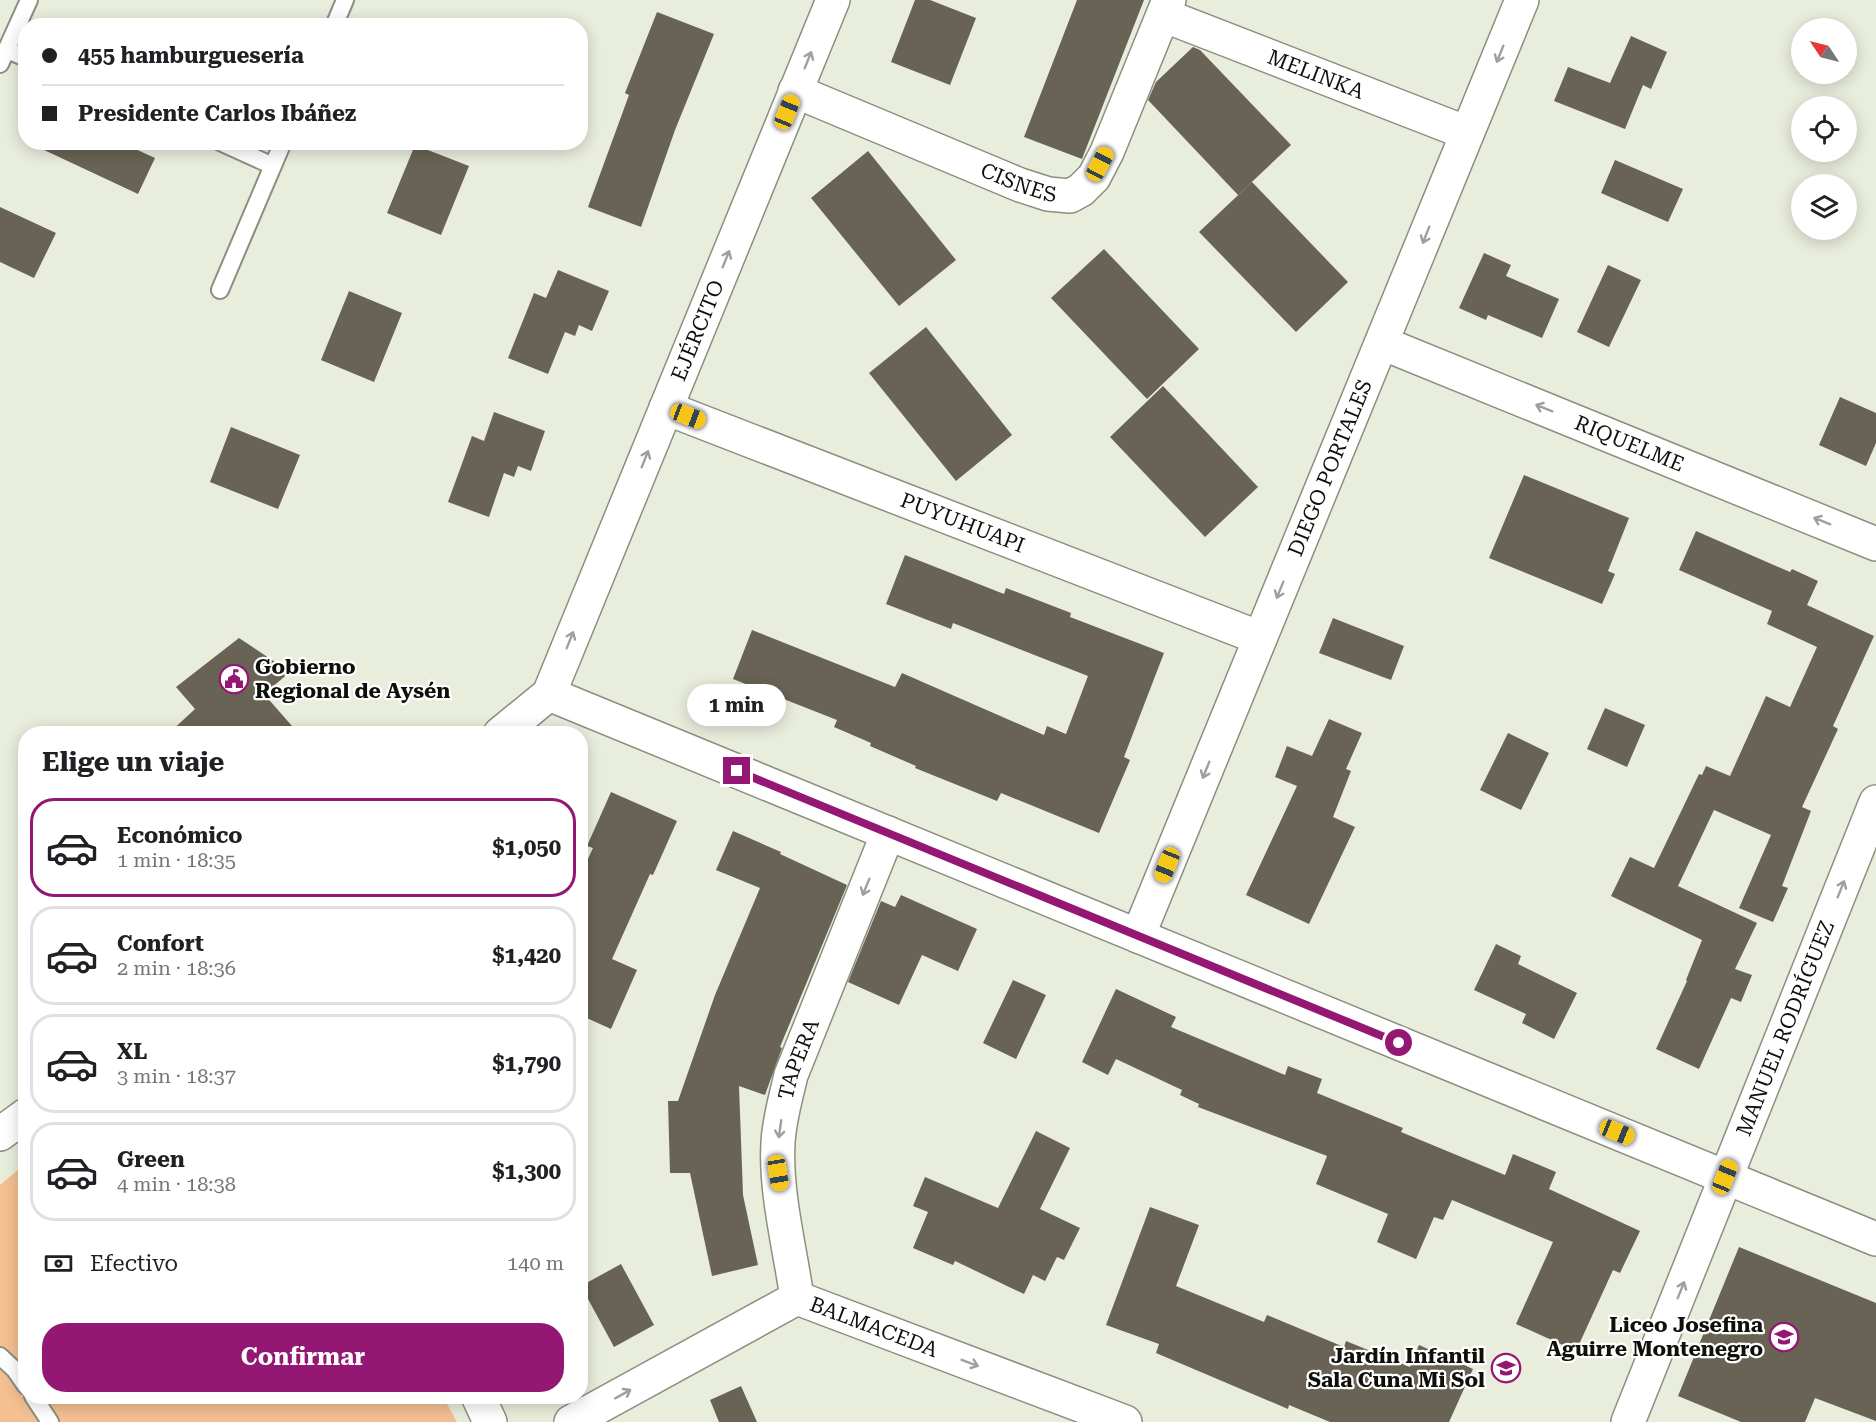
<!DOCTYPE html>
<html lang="es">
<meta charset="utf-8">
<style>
body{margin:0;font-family:"Roboto Serif",serif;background:#f6f6f6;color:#202124;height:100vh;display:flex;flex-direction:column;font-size:22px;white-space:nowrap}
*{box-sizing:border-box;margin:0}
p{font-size:20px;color:#757577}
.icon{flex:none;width:33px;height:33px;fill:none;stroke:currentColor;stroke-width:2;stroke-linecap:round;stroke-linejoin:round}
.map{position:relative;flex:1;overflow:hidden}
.panel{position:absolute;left:18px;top:726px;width:570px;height:678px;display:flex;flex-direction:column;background:#fff;border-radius:24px;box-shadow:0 3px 15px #0003}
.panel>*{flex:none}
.banner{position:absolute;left:18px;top:18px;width:570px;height:132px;border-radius:24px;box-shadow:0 3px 15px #0003;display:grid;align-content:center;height:132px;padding:0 24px;background:#fff}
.needle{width:39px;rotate:305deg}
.tools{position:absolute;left:1791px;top:18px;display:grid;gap:12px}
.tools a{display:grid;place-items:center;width:66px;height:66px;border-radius:50%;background:#fff;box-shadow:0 3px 15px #0003;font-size:30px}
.end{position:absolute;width:27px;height:27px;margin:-14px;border:8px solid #941873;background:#fff;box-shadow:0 0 0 3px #fff}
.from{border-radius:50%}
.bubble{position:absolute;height:42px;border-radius:21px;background:#fff;box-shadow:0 3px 15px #0003;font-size:20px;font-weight:700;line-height:42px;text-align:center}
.car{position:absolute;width:18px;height:36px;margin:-18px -9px;border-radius:8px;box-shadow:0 0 4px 2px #0007;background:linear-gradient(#f5c518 24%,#345 0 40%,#f5c518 0 76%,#345 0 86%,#f5c518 0)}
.banner b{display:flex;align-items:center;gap:21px;height:57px;font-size:22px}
.banner b+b{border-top:2px solid #e0e0e0}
.banner i{width:15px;height:15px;background:#202124}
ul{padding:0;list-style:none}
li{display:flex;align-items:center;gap:18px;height:99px;margin:0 12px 9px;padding:0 12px;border:3px solid #e0e0e0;border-radius:24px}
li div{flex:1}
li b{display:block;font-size:22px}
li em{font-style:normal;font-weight:700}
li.active{border-color:#941873}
li>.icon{width:54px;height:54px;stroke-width:1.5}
h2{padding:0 24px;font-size:27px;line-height:72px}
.pay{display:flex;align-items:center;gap:15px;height:66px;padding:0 24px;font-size:22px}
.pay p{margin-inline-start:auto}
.action{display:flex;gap:12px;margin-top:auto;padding:12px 24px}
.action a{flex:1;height:69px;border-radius:24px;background:#941873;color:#fff;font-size:24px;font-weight:700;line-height:69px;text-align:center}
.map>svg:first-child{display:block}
.green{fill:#f4c092}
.building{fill:#696355}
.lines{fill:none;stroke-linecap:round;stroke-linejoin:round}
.service-casing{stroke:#8b8f7f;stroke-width:20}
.minor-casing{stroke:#8b8f7f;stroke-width:36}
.tertiary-casing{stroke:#8b8f7f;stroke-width:36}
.service{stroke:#fff;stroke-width:16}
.minor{stroke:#fff;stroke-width:33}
.tertiary{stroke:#fff;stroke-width:33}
.oneway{stroke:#9f9f9d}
.route{stroke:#941873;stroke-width:8}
.labels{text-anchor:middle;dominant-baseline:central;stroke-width:4.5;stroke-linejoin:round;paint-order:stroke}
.street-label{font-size:21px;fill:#0f100a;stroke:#fff}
.poi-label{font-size:21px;font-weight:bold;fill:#0f100a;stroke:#fff;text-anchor:end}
</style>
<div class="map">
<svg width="1876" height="1422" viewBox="0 0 1876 1422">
<rect width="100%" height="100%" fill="#e9eddc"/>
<path class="green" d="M25,1164L26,1396L443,1397L457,1422H0V1185Z"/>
<path class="building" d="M915,0H930L976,18L950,85L891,62Z
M1077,0H1144L1082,159L1024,137Z
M657,12L714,34L675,130L641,227L588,207L629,95L625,93Z
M1631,36L1667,52L1651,89L1643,85L1625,129L1554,101L1568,67L1610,83Z
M1193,47L1200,50L1291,145L1238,195L1148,100L1156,82Z
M27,142H120L155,158L138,194Z
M415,145L469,166L441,235L387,213Z
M868,151L956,260L899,306L811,198Z
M1615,160L1683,189L1668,222L1601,193Z
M1252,182L1348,282L1296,332L1199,232Z
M0,207L56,233L34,278L0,262Z
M1104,249L1199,349L1147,399L1051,298Z
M1484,253L1511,265L1506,276L1559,299L1542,338L1488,315L1486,320L1459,308Z
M1608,265L1641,280L1609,347L1577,332Z
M558,270L609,291L592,331L579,325L575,336L565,332L548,374L508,358L534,293L546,298Z
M349,291L402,313L374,382L321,360Z
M926,327L1012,435L956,481L869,373Z
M1163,386L1258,487L1205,537L1110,437Z
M1840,397L1876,413V443L1866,466L1819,445Z
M494,412L545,431L531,471L518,466L514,477L504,473L489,517L448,502L472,436L484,441Z
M231,427L300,455L278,509L210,482Z
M1524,475L1629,518L1608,571L1615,574L1602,604L1489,558Z
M1696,531L1790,572L1792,569L1818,581L1807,605L1874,636L1833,726L1838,729L1802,807L1811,811L1782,886L1788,888L1773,922L1739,908L1771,835L1714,810L1678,886L1757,923L1735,969L1752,975L1741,1002L1731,998L1699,1069L1656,1049L1687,981L1686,980L1702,940L1611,896L1630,857L1654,868L1699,774L1702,775L1706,766L1730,776L1766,696L1790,707L1817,647L1767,624L1772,611L1679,570Z
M905,555L1004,594L1006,588L1071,613L1070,617L1164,653L1124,757L1130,760L1099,833L1001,793L997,801L915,768L916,766L870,746L871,743L834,727L837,720L733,679L752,630L895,687L902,673L1044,735L1047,726L1066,734L1088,676L953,623L951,629L886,604Z
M1333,618L1404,646L1391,680L1319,653Z
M239,638L290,672L264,694L299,734H168L195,709L176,687Z
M1605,708L1645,725L1627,767L1587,749Z
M1329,719L1362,733L1346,769L1351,771L1333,817L1355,827L1309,924L1246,895L1297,786L1275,777L1287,746L1312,756Z
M1508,733L1549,753L1521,810L1480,790Z
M611,792L677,821L653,875L650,874L612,959L637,970L611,1029L580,1015V876L593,848L587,846Z
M733,831L781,852L780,854L847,885L780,1047L782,1048L765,1095L739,1086L743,1195L758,1265L712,1276L690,1173H670L668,1101H678L715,995L760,888L716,870Z
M901,895L977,929L958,971L922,955L899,1005L848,982L881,901L895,907Z
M1496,944L1521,956L1518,964L1577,993L1554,1039L1522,1023L1526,1014L1474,990Z
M1013,980L1046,995L1016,1059L983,1043Z
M1116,989L1176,1017L1171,1027L1285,1075L1288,1066L1322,1079L1317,1093L1403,1128L1401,1132L1505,1175L1513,1154L1556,1172L1549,1189L1640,1231L1620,1273L1613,1270L1576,1351L1516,1324L1553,1242L1452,1200L1443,1220L1434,1217L1416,1259L1377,1242L1388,1214L1316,1184L1327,1156L1198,1107L1199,1104L1180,1095L1182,1090L1116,1059L1108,1075L1082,1062Z
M1036,1131L1070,1148L1040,1209L1080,1228L1064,1260L1057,1257L1045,1281L1033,1275L1024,1294L955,1261L953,1265L913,1248L928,1212L913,1206L925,1177L998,1208Z
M1150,1207L1199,1225L1176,1286L1264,1322L1267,1315L1344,1347L1346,1341L1410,1367L1419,1345L1473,1369L1449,1422H1330L1289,1405L1288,1409L1156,1353L1159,1344L1106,1325Z
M1739,1247L1876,1303V1421L1815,1398L1805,1422H1741L1678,1396Z
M621,1264L654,1325L614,1347L581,1286Z
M741,1386L757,1422H719L710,1400Z"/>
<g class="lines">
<g class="service-casing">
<path id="service" d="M334,26L345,0
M7,50L26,58
M0,64L29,0
M220,142L273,166
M220,290L283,142
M0,1356L15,1370L26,1386
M33,1396L50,1422"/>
</g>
<g class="minor-casing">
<g id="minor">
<path id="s1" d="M1163,15L1467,133"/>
<path id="s2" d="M795,91L1020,185L1048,194L1070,196L1081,190L1094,177L1107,152L1169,0"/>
<path id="s3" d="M1382,343L1876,544"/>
<path id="s4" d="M666,408L1260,638"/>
<path id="s5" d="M1138,936L1522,0"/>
<path id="s6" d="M797,1298C790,1249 775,1191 778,1143C779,1120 786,1097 791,1075L888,833"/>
<path d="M478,1396L490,1422"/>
<path id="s7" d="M571,1422L797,1298L1125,1422"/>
<path id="s8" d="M1628,1422L1876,802"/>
</g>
</g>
<g class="tertiary-casing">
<g id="tertiary">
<path d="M549,694L1876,1239"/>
<path id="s9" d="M500,734L549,694L833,0"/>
<path d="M0,1134L26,1115"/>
</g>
</g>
<use href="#service" class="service"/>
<use href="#minor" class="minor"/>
<use href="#tertiary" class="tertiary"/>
</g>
<defs><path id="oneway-shaft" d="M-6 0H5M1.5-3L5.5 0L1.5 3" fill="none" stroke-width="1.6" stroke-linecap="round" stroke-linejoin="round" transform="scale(1.5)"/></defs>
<g class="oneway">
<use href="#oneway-shaft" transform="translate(1500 54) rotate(112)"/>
<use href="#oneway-shaft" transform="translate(808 60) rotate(-68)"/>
<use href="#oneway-shaft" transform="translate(1426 235) rotate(112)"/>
<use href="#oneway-shaft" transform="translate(726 259) rotate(-68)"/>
<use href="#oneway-shaft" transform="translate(1544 408) rotate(-158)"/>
<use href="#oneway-shaft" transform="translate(645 459) rotate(-68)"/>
<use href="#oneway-shaft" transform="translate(1822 521) rotate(-158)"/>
<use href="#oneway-shaft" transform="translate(1280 590) rotate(112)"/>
<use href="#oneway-shaft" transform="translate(570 640) rotate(-68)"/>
<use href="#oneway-shaft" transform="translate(1206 770) rotate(112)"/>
<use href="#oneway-shaft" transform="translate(866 887) rotate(112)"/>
<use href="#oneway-shaft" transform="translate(1841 889) rotate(-68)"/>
<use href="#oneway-shaft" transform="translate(780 1129) rotate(98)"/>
<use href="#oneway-shaft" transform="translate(1681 1290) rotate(-68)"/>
<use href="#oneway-shaft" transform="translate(970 1363) rotate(21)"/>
<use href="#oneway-shaft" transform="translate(623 1394) rotate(-29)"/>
</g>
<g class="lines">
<path class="route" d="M737,771L1399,1043"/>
</g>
<defs>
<g id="civic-ring" transform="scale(1.5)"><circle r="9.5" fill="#fff" stroke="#941873" stroke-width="1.5"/><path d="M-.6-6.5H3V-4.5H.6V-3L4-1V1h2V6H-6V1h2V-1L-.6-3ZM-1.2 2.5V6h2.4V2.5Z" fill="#941873"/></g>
<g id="school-ring" transform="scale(1.5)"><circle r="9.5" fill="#fff" stroke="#941873" stroke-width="1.5"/><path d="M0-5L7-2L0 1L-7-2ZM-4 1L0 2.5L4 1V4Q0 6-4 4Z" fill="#941873"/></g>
</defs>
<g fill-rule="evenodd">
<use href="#civic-ring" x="234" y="679"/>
<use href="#school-ring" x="1784" y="1337"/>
<use href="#school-ring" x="1506" y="1368"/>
</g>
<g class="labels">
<g class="street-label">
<text stroke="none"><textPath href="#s1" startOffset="164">MELINKA</textPath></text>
<text stroke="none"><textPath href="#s2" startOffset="242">CISNES</textPath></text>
<text stroke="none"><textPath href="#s9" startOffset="456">EJÉRCITO</textPath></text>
<text stroke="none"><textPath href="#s3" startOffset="267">RIQUELME</textPath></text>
<text stroke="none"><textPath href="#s5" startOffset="506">DIEGO PORTALES</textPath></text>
<text stroke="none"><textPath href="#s4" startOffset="318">PUYUHUAPI</textPath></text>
<text stroke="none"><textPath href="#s8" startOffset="424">MANUEL RODRÍGUEZ</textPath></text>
<text stroke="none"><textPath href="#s6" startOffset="243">TAPERA</textPath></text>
<text stroke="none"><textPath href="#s7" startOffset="340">BALMACEDA</textPath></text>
</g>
<g class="poi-label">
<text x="255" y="667" text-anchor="start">Gobierno<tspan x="255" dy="24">Regional de Aysén</tspan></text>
<text x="1763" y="1325">Liceo Josefina<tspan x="1763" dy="24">Aguirre Montenegro</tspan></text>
<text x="1485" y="1356">Jardín Infantil<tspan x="1485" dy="24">Sala Cuna Mi Sol</tspan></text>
</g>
</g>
</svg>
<div class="tools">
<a><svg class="needle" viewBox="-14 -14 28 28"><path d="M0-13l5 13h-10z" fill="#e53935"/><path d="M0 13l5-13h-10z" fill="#757577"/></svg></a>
<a><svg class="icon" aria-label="locate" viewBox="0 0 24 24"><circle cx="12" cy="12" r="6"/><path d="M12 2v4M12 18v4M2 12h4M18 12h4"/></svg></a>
<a><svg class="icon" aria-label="layers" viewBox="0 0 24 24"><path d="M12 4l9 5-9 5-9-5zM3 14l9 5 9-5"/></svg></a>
</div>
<i class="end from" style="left:1399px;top:1043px"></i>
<i class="end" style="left:737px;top:771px"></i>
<div class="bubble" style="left:687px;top:684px;width:99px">1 min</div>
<i class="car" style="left:787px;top:112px;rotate:22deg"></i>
<i class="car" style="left:1100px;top:164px;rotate:28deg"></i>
<i class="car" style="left:688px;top:416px;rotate:111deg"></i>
<i class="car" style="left:1167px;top:865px;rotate:202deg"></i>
<i class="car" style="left:1617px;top:1132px;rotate:112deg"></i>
<i class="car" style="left:778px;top:1173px;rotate:171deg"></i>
<i class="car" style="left:1725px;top:1177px;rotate:22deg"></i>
<div class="banner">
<b><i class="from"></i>455 hamburguesería</b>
<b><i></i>Presidente Carlos Ibáñez</b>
</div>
<section class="panel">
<h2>Elige un viaje</h2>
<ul>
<li class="active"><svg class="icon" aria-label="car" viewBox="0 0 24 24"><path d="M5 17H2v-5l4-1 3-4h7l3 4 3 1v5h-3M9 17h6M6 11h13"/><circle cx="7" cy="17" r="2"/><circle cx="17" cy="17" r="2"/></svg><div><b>Económico</b><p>1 min · 18:35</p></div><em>$1,050</em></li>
<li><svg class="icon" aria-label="car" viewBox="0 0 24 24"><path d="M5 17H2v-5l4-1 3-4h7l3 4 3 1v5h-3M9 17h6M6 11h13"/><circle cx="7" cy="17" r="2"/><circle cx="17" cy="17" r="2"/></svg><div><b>Confort</b><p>2 min · 18:36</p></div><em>$1,420</em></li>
<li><svg class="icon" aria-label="car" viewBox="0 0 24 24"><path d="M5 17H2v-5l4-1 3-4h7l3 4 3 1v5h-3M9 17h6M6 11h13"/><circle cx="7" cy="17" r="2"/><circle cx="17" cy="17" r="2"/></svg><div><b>XL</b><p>3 min · 18:37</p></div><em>$1,790</em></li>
<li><svg class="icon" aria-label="car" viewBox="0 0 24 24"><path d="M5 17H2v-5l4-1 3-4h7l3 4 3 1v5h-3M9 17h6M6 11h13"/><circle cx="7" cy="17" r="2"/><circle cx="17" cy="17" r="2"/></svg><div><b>Green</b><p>4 min · 18:38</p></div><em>$1,300</em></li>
</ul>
<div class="pay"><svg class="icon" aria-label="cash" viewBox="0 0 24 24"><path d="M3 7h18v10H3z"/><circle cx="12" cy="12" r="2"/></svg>Efectivo<p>140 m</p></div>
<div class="action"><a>Confirmar</a></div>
</section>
</div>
